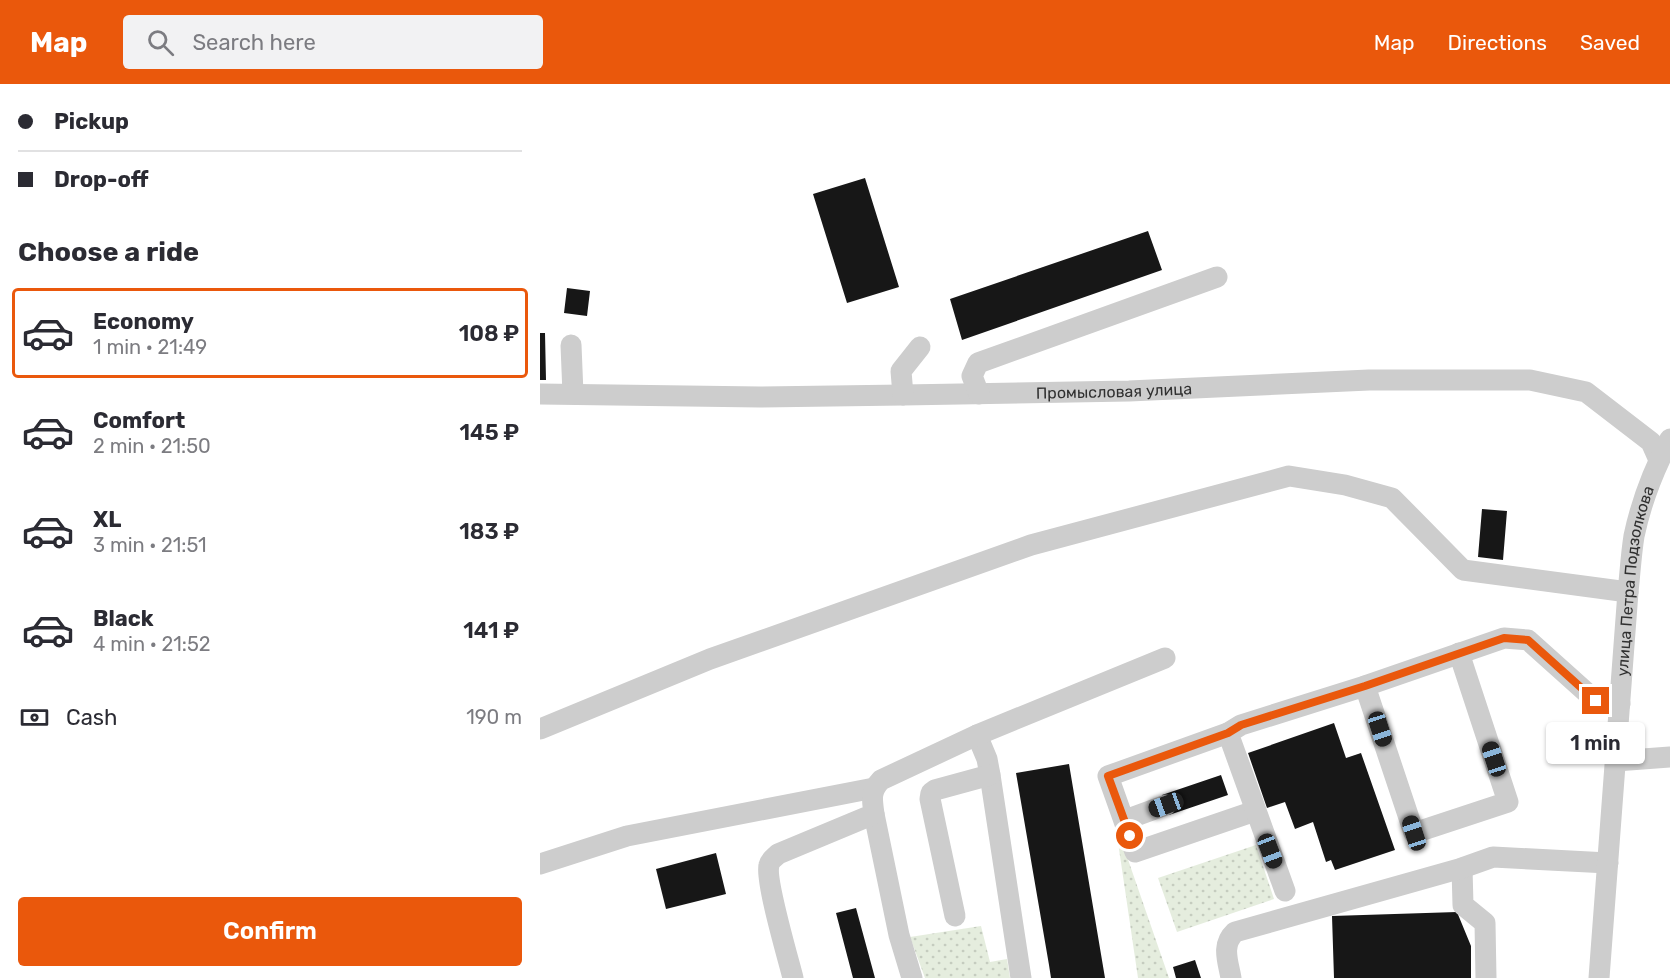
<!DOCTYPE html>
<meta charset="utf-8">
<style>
body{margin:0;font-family:Rubik,sans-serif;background:#f2f2f3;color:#2b2b33;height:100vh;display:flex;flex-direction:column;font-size:22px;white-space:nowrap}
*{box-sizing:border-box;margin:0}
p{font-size:20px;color:#7c7c81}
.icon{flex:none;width:33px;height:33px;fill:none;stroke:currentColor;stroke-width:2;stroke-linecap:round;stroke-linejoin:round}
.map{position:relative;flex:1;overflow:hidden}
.panel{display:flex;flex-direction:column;background:#fff;width:540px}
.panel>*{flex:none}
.guide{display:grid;align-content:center;height:132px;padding:0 18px;background:#fff}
.end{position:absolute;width:27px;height:27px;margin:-14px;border:8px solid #ea580c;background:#fff;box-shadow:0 0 0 3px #fff}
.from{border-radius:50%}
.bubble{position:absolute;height:42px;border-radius:6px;background:#fff;box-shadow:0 2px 4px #0004;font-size:20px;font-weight:600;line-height:42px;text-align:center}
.car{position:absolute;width:18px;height:36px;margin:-18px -9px;border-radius:8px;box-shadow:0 0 4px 2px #0007;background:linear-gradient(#222 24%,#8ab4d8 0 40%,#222 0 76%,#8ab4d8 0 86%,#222 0)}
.guide b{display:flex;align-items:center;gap:21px;height:57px;font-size:22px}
.guide b+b{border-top:2px solid #e1e1e2}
.guide i{width:15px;height:15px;background:#2b2b33}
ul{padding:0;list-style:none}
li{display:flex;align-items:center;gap:18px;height:90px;margin:0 12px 9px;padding:0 6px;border:3px solid transparent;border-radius:6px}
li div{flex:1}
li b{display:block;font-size:22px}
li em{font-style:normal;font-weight:600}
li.selected{border-color:#ea580c}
li>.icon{width:54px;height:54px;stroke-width:1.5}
h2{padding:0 18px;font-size:27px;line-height:72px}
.pay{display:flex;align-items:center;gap:15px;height:66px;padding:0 18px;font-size:22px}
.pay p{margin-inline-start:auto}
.action{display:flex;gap:12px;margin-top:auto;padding:12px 18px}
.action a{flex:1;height:69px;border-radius:6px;background:#ea580c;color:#fff;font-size:24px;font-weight:600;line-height:69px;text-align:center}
header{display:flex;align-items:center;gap:36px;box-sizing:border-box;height:84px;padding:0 30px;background:#ea580c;color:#fff}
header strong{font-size:28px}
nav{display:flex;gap:33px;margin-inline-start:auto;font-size:21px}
.search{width:420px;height:54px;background:#f2f2f3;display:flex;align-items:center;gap:15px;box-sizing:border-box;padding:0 21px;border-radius:6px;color:#7c7c81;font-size:22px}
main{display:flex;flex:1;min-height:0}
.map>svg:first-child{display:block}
.green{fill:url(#green-dots)}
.building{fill:#171717}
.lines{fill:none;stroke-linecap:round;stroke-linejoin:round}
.minor{stroke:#cdcdcd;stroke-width:21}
.route{stroke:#ea580c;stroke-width:8}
.labels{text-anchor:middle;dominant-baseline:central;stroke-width:6;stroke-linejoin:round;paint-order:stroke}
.street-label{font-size:16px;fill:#303030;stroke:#fff}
</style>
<header>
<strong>Map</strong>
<div class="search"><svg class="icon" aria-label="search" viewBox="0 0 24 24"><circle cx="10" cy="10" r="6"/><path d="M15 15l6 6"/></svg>Search here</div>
<nav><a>Map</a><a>Directions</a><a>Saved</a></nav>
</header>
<main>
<section class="panel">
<div class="guide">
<b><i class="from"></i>Pickup</b>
<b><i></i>Drop-off</b>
</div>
<h2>Choose a ride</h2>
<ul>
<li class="selected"><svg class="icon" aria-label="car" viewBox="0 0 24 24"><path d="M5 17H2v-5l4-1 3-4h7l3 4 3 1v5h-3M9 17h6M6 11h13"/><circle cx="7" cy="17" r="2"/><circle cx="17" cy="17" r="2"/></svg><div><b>Economy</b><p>1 min · 21:49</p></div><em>108 ₽</em></li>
<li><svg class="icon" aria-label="car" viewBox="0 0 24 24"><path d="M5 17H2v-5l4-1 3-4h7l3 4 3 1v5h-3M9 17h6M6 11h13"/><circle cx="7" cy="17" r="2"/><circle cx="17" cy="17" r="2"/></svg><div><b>Comfort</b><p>2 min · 21:50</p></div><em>145 ₽</em></li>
<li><svg class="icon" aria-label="car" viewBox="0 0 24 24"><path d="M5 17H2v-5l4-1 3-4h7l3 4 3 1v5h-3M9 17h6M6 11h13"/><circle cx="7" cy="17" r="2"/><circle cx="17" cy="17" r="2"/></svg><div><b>XL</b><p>3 min · 21:51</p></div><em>183 ₽</em></li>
<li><svg class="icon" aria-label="car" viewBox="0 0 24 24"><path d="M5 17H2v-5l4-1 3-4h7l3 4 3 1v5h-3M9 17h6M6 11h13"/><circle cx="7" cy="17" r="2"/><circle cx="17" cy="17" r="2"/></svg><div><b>Black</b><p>4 min · 21:52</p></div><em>141 ₽</em></li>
</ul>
<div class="pay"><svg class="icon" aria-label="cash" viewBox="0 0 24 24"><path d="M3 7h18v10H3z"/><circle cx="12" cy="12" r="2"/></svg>Cash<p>190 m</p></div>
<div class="action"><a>Confirm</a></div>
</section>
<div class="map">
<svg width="1130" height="894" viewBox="0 0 1130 894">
<defs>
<pattern id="green-dots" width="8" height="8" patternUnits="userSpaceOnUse" patternTransform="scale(1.5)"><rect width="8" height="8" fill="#e5edde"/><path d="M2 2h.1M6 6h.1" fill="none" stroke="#c5ccbf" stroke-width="1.8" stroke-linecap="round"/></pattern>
</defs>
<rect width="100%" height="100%" fill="#fff"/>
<path class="green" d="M575,738L629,894H598Z
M716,761L734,815L637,848L618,794Z
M441,842L450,878L467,875L470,894H385L370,853Z"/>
<path class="building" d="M325,94L359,203L307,219L273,110Z
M608,147L622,186L422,256L410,215Z
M27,204L50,207L47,232L24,229Z
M0,249H5L6,296H0Z
M942,425L967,427L963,476L938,473Z
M794,639L806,674L821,669L855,766L795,786L791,776L786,778L773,738L755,745L745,718L727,724L708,669Z
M529,680L565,894H511L509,881L476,689Z
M681,691L688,711L629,731L622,711Z
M176,769L186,810L126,825L116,785Z
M316,824L335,894H313L296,829Z
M917,828L931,862V894H794L792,832Z
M655,876L661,894H636L633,883Z"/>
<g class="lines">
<g class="minor">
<path d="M31,261L33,310"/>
<path id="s1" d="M0,310L220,313L363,311L589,307L829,296H990L1046,308L1111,358L1119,376"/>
<path d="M439,310L432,292L438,279L677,193"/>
<path d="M363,311L361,287L380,263"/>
<path d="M825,602L964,554L988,556L1056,617L1080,620"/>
<path d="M0,645L170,575L491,461L749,392L805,401L852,414L923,486L1088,508"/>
<path d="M688,649L568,692L595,768L715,727"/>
<path d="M437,651L447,675L450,691L481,894"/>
<path d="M1076,677L1130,673"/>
<path d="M334,730L359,851L372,894"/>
<path d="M585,736L626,721"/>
<path d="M0,780L87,752L334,704"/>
<path d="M922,784L923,821L945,839L946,894"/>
<path d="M745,807L688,649L701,641L825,602L874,749L968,718L919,569"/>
<path d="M415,832L390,715L391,709L395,706L450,691"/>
<path d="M253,894C248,874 225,796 229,781C230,776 235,773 238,770L334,730C332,714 330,708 341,696L437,651L625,574"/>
<path d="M691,894C688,877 681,861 695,848L922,784L953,773L1068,779"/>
<path id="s2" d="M1059,894L1088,508C1090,490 1091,471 1094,452C1101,419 1114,385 1130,355"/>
</g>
</g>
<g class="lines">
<path class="route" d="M590,752L568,692L688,649L701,641L825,602L964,554L988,556L1056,617"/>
</g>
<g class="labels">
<g class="street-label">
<text stroke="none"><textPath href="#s1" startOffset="574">Промысловая улица</textPath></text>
<text stroke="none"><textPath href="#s2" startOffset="399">улица Петра Подзолкова</textPath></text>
</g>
</g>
</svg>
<i class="end from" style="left:590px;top:752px"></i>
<i class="end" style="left:1056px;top:617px"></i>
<div class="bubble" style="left:1006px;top:638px;width:99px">1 min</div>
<i class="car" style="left:840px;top:645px;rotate:162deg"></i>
<i class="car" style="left:954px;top:675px;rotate:342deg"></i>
<i class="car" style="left:626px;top:721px;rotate:250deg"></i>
<i class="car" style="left:874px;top:749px;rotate:342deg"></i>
<i class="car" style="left:730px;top:767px;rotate:159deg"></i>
</div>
</main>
